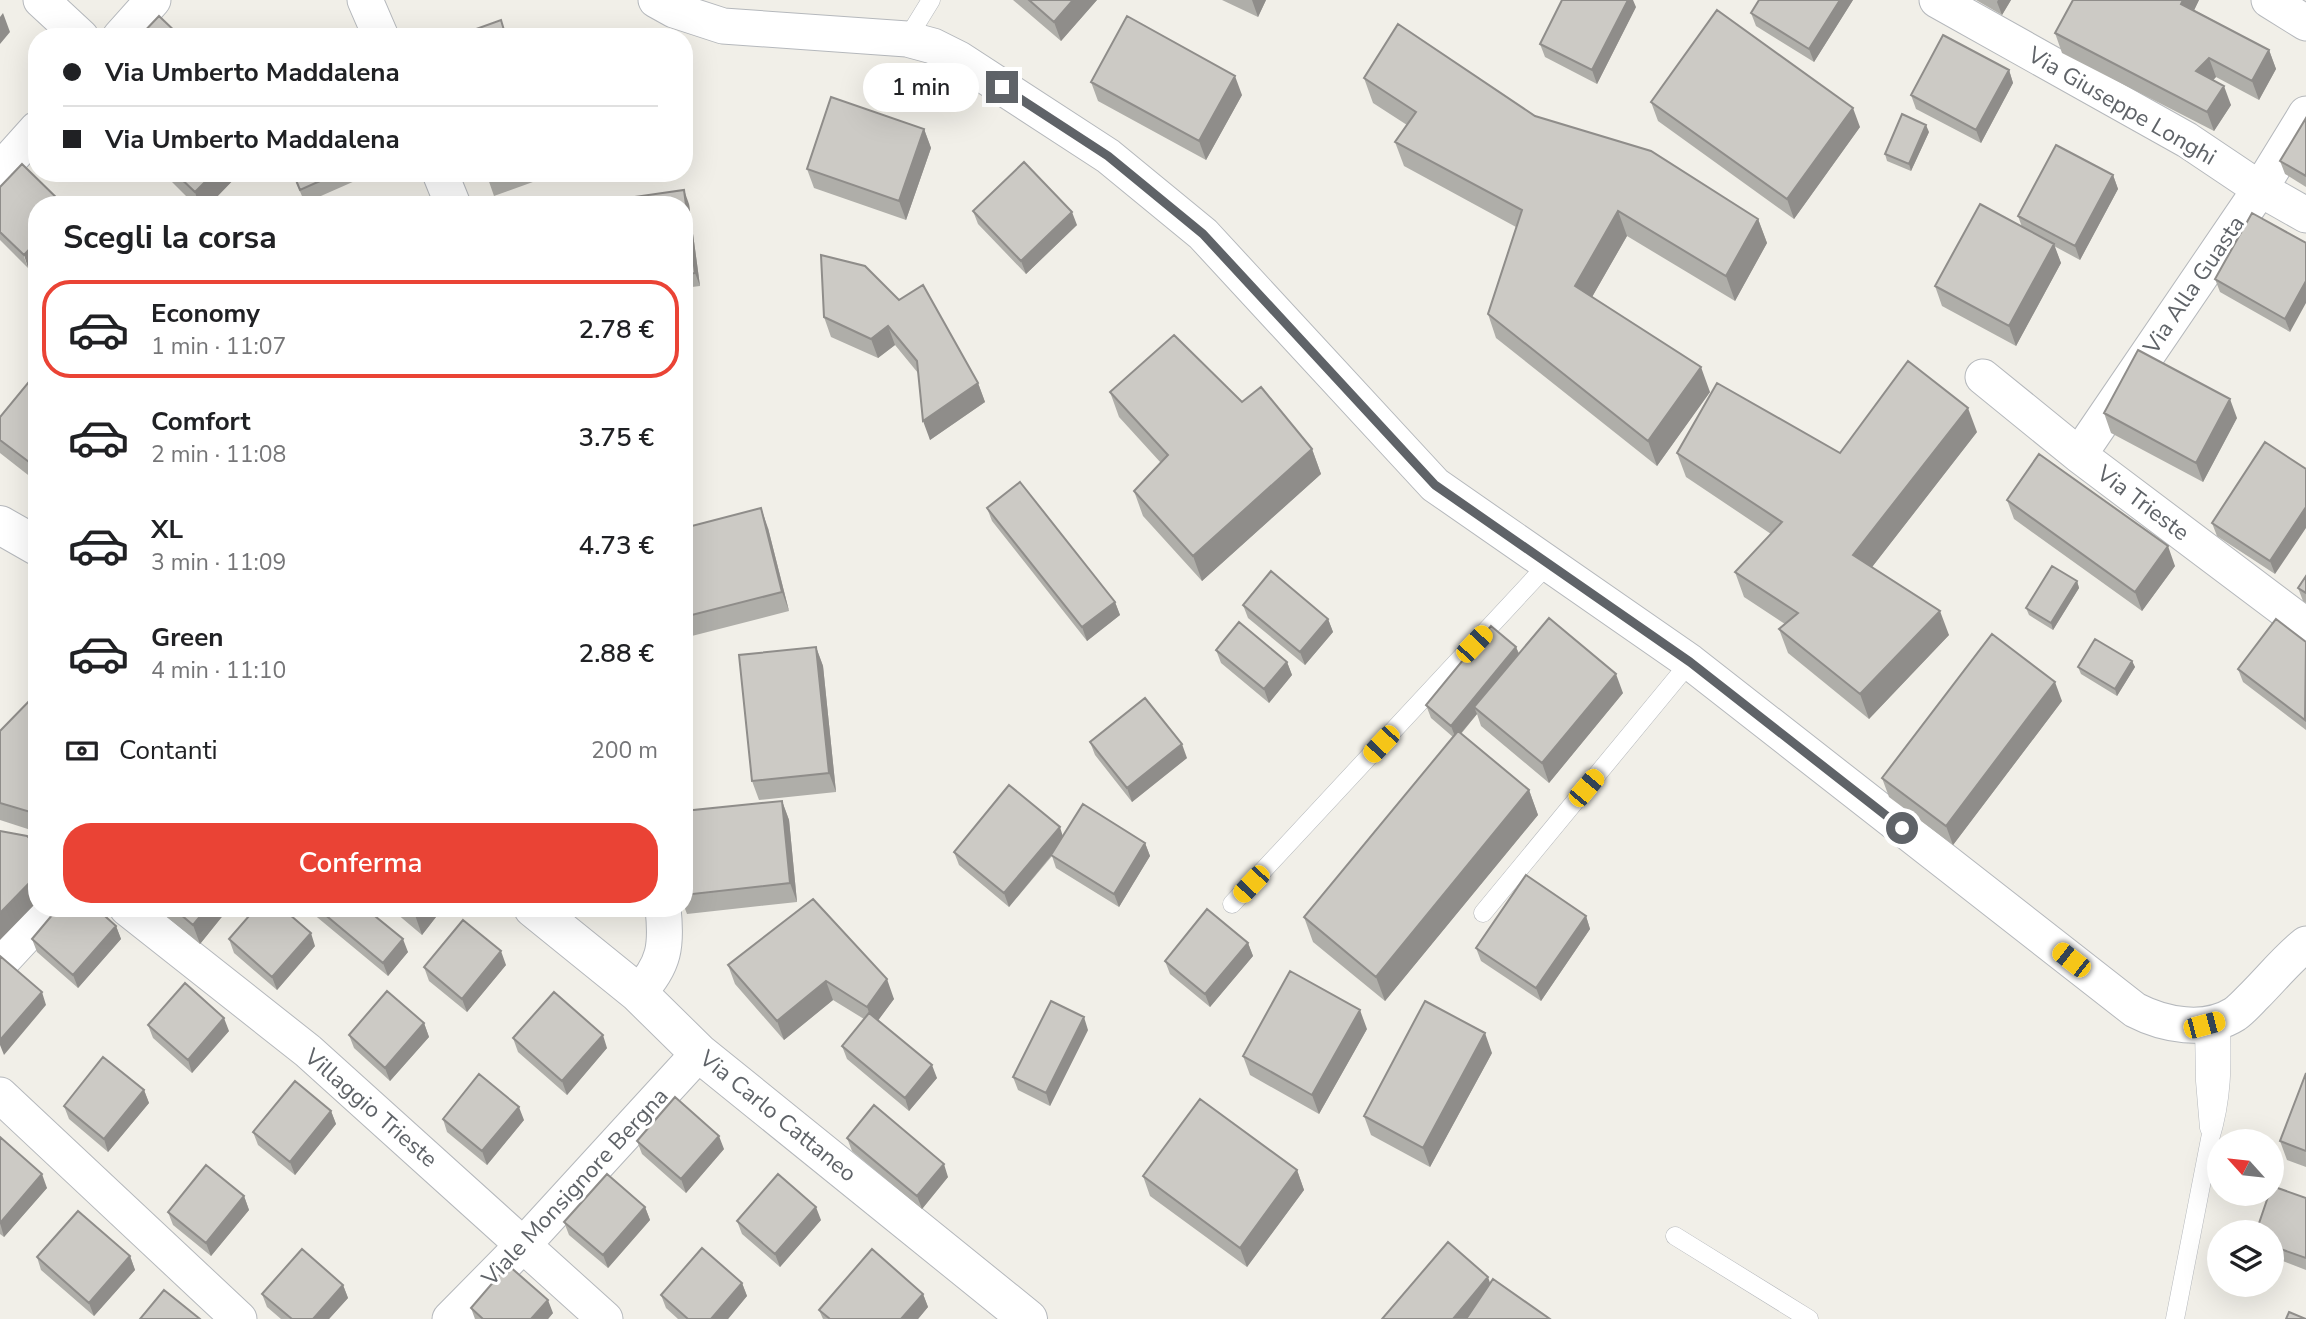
<!DOCTYPE html>
<html lang="it">
<meta charset="utf-8">
<style>
body{margin:0;font-family:"Nunito Sans",sans-serif;background:#f2f2f2;color:#202124;height:100vh;display:flex;flex-direction:column;font-size:26px;white-space:nowrap}
*{box-sizing:border-box;margin:0}
p{font-size:23px;color:#757577}
.icon{flex:none;width:38px;height:38px;fill:none;stroke:currentColor;stroke-width:2;stroke-linecap:round;stroke-linejoin:round}
.map{position:relative;flex:1;overflow:hidden}
.sheet{position:absolute;left:28px;top:196px;width:665px;height:721px;display:flex;flex-direction:column;background:#fff;border-radius:28px;box-shadow:0 7px 28px #0002}
.sheet>*{flex:none}
.banner{position:absolute;left:28px;top:28px;width:665px;height:154px;border-radius:28px;box-shadow:0 7px 28px #0002;display:grid;align-content:center;height:154px;padding:0 35px;background:#fff}
.needle{width:46px;rotate:297deg}
.buttons{position:absolute;left:2207px;top:1129px;display:grid;gap:14px}
.buttons a{display:grid;place-items:center;width:77px;height:77px;border-radius:50%;background:#fff;box-shadow:0 7px 28px #0002;font-size:35px}
.end{position:absolute;width:32px;height:32px;margin:-16px;border:9px solid #5f6368;background:#fff;box-shadow:0 0 0 4px #fff}
.from{border-radius:50%}
.bubble{position:absolute;height:49px;border-radius:24px;background:#fff;box-shadow:0 7px 28px #0002;font-size:23px;font-weight:600;line-height:49px;text-align:center}
.car{position:absolute;width:21px;height:42px;margin:-21px -10px;border-radius:9px;box-shadow:0 0 5px 2px #0007;background:linear-gradient(#f5c518 24%,#345 0 40%,#f5c518 0 76%,#345 0 86%,#f5c518 0)}
.banner b{display:flex;align-items:center;gap:24px;height:66px;font-size:26px}
.banner b+b{border-top:2px solid #e0e0e0}
.banner i{width:18px;height:18px;background:#202124}
ul{padding:0;list-style:none}
li{display:flex;align-items:center;gap:21px;height:98px;margin:0 14px 10px;padding:0 21px;border:4px solid transparent;border-radius:28px}
li div{flex:1}
li b{display:block;font-size:26px}
li em{font-style:normal;font-weight:600}
li.active{border-color:#ea4335}
li>.icon{width:63px;height:63px;stroke-width:1.5}
h2{padding:0 35px;font-size:32px;line-height:84px}
.pay{display:flex;align-items:center;gap:18px;height:77px;padding:0 35px;font-size:26px}
.pay p{margin-inline-start:auto}
.primary-button{display:flex;gap:14px;margin-top:auto;padding:14px 35px}
.primary-button a{flex:1;height:80px;border-radius:28px;background:#ea4335;color:#fff;font-size:28px;font-weight:600;line-height:80px;text-align:center}
.map>svg:first-child{display:block}
.lines{fill:none;stroke-linecap:round;stroke-linejoin:round}
.service-casing{stroke:#b5b8bc;stroke-width:19}
.minor-casing{stroke:#b5b8bc;stroke-width:37}
.tertiary-casing{stroke:#b5b8bc;stroke-width:40}
.service{stroke:#fff;stroke-width:18}
.minor{stroke:#fff;stroke-width:35}
.tertiary{stroke:#fff;stroke-width:38}
.wall{fill:#afaea9}
.shaded-wall{fill:#8f8d8a}
.building{fill:#cccac5;stroke:#8f8d8a;stroke-width:2}
.route{stroke:#5f6368;stroke-width:9}
.labels{text-anchor:middle;dominant-baseline:central;stroke-width:6;stroke-linejoin:round;paint-order:stroke}
.street-label{font-size:23px;fill:#5f6368;stroke:#fff}
</style>
<div class="map">
<svg width="2306" height="1319" viewBox="0 0 2306 1319">
<rect width="100%" height="100%" fill="#f1efe8"/>
<g class="lines">
<g class="service-casing">
<path id="service" d="M907,39L931,0
M1232,904L1548,564
M1483,913L1690,662
M2204,1025L2205,1081L2209,1128
M1675,1236L1809,1319
M2175,1319L2210,1139C2223,1097 2222,1064 2221,1021"/>
</g>
<g class="minor-casing">
<path id="minor" d="M41,0L81,37
M365,0L381,37
M656,0L674,10L723,26L907,39L933,46L959,59L1108,156L1203,234L1435,485L1690,662L2135,1010C2164,1025 2205,1033 2235,1014C2242,1009 2249,1001 2255,995C2272,978 2287,959 2306,944
M1937,0L2187,140L2260,189L2306,215
M2269,0L2306,23
M120,37L153,0
M0,170L37,129
M440,173L453,205
M1983,377L2079,455L2306,626
M2079,455L2260,189L2306,114
M127,908L308,1051L605,1319
M0,963L51,908
M638,993C665,965 667,945 663,908
M0,1095L239,1319
M450,1319L524,1244L699,1053"/>
</g>
<g class="tertiary-casing">
<path id="tertiary" d="M0,525L37,546
M533,908L638,993L699,1053L1028,1319"/>
</g>
<use href="#service" class="service"/>
<use href="#minor" class="minor"/>
<use href="#tertiary" class="tertiary"/>
</g>
<path class="wall" d="M1013,0H1097L1061,41Z
M1222,0H1266L1258,17Z
M1853,0L1814,62L1756,26L1751,13Z
M1976,0H2011L2002,15Z
M2073,0H2199L2194,10L2269,50L2276,69L2259,100L2216,77L2213,80L2231,105L2214,131L2062,53L2055,33Z
M1636,7L1597,84L1545,57L1540,44Z
M2009,70L2013,83L1981,143L1916,109L1911,95Z
M1364,78L1535,116L1758,219L1767,243L1735,301L1627,236L1592,297L1710,392L1657,466L1496,338L1488,314L1516,227L1404,166L1395,142L1407,125L1373,103Z
M1091,82L1242,95L1206,160L1098,101Z
M1651,102L1860,127L1794,219L1658,121Z
M2306,118V187L2285,174L2280,161Z
M924,129L931,148L906,220L814,188L807,169Z
M1929,132L1911,171L1887,161L1885,154Z
M163,173H240L209,205H195Z
M292,173H373L305,203Z
M486,173H554L555,174L494,196Z
M2113,175L2118,189L2080,260L2054,246L2061,263L2016,346L1942,306L1935,286L2022,227L2018,216Z
M0,187L28,268L0,240Z
M689,204L700,286L684,288V205Z
M973,211L1077,225L1026,274L978,224Z
M2252,213L2290,332L2220,292L2215,279Z
M821,255L978,383L985,402L930,440L918,373L895,345L878,358L831,337L824,317Z
M37,276V294L32,281Z
M37,372V482L0,453V417Z
M1110,392L1312,449L1321,474L1202,581L1143,516L1134,491L1161,463L1119,417Z
M2104,413L2237,418L2203,482L2111,433Z
M1977,432L1872,567L1949,635L1869,719L1788,653L1779,629L1785,624L1744,597L1735,572L1771,534L1686,477L1677,453H1840Z
M2265,442L2275,574L2217,536L2212,523Z
M2007,500L2175,566L2142,611L2014,519Z
M987,508L1115,602L1120,615L1087,641L992,521Z
M684,528H768L789,611L684,638Z
M2306,576V603L2303,601L2298,588Z
M2077,581L2079,588L2053,630L2029,615L2026,608Z
M1243,605L1328,619L1333,632L1305,665L1248,618Z
M2306,642V730L2243,682L2238,669Z
M816,647L823,666L836,792L759,800L752,781Z
M1516,647L1519,653L1623,693L1549,783L1481,726L1477,714L1461,734L1529,790L1538,815L1385,1001L1313,942L1304,917L1453,737L1431,718L1426,705Z
M1216,650L1287,662L1292,675L1269,703L1221,663Z
M2132,661L2135,667L2117,696L2081,674L2078,667Z
M37,693V832L0,820V731Z
M2062,701L1953,845L1889,797L1882,778Z
M1090,742L1187,758L1132,802L1095,755Z
M782,801L789,820L797,902L687,914L684,906V811Z
M1063,836L1145,843L1150,856L1119,907L1056,868L1052,856L1009,907L959,865L954,852Z
M813,899L894,999L878,1020L937,1078L909,1111L847,1059L842,1046L864,1019L833,1000L784,1040L735,984L728,965Z
M156,908H229L200,944Z
M306,908H365L408,952L388,976Z
M390,908H443L422,935Z
M1586,916L1590,929L1541,1001L1481,961L1476,948Z
M116,926L121,939L78,988L37,952L32,939Z
M229,939L315,946L277,990L234,953Z
M1248,943L1253,956L1210,1007L1170,974L1165,961Z
M506,965L467,1012L429,981L424,967Z
M424,1023L429,1037L390,1081L354,1048L349,1035Z
M148,1025L229,1031L192,1073L153,1038Z
M1367,1029L1319,1114L1250,1075L1243,1056Z
M1088,1030L1050,1106L1018,1090L1013,1077Z
M513,1038L607,1048L567,1095L518,1052Z
M1492,1053L1430,1167L1371,1135L1364,1116Z
M2306,1073V1167L2287,1160L2280,1141Z
M144,1090L149,1103L108,1152L69,1119L64,1106Z
M331,1111L336,1124L295,1175L258,1145L253,1132Z
M443,1119L524,1120L487,1165L447,1132Z
M0,1137L47,1188L4,1237L0,1234Z
M847,1138L948,1177L922,1209L852,1151Z
M637,1141L724,1149L686,1193L642,1154Z
M1297,1170L1304,1190L1247,1267L1150,1196L1143,1176Z
M244,1196L249,1210L211,1256L173,1225L168,1212Z
M2306,1198V1270L2272,1257V1232Z
M645,1207L650,1220L608,1268L569,1235L564,1222Z
M821,1220L780,1267L742,1234L737,1221Z
M130,1256L135,1270L94,1316L41,1270L37,1257Z
M742,1283L747,1296L728,1319H678L666,1308L661,1295Z
M343,1285L348,1298L329,1319H281L267,1307L262,1294Z
M923,1294L928,1307L918,1319H823L819,1310Z
M471,1308L553,1313L548,1319H475Z"/>
<path class="shaded-wall" d="M1073,0H1097L1061,41L1054,22Z
M1252,0H1266L1258,17Z
M1628,0H1633L1636,7L1597,84L1592,70Z
M1840,0H1853L1814,62L1809,49Z
M1998,0H2011L2002,15L1997,2Z
M2183,0H2199L2188,23L2181,4Z
M3,13L10,32L0,44V17Z
M2269,50L2276,69L2259,100L2252,81Z
M2209,58L2216,77L2203,91L2196,71Z
M2009,70L2013,83L1981,143L1976,130Z
M1235,76L1242,95L1206,160L1199,141Z
M2224,86L2231,105L2214,131L2207,112Z
M1853,108L1860,127L1794,219L1787,199Z
M1926,125L1929,132L1911,171L1909,164Z
M924,129L931,148L906,220L899,201Z
M214,173H240L209,205H199L195,192Z
M2113,175L2118,189L2080,260L2075,246Z
M684,190L689,204L700,286L695,273Z
M1618,211L1627,236L1584,311L1575,286Z
M1072,212L1077,225L1026,274L1021,261Z
M1758,219L1767,243L1735,301L1726,276Z
M37,241V260L28,268L24,255Z
M2054,244L2061,263L2016,346L2009,326Z
M2306,281V303L2290,332L2285,319Z
M888,326L895,345L878,358L871,339Z
M1701,367L1710,392L1657,466L1648,441Z
M978,383L985,402L930,440L923,421Z
M2230,399L2237,418L2203,482L2196,463Z
M1968,408L1977,432L1862,580L1853,555Z
M1312,449L1321,474L1202,581L1193,556Z
M2306,507V528L2275,574L2270,561Z
M761,508L768,528L789,611L782,592Z
M2168,546L2175,566L2142,611L2135,592Z
M2077,581L2079,588L2053,630L2051,623Z
M1115,602L1120,615L1087,641L1082,627Z
M1940,611L1949,635L1869,719L1860,694Z
M1328,619L1333,632L1305,665L1300,652Z
M816,647L823,666L836,792L829,773Z
M1516,647L1521,660L1474,707L1477,714L1456,739L1451,726Z
M2132,661L2135,667L2117,696L2115,689Z
M1287,662L1292,675L1269,703L1264,689Z
M1616,674L1623,693L1549,783L1542,763Z
M2055,682L2062,701L1953,845L1946,826Z
M1182,744L1187,758L1132,802L1127,788Z
M1529,790L1538,815L1385,1001L1376,977Z
M782,801L789,820L797,902L790,883Z
M1060,827L1064,840L1009,907L1004,893Z
M1145,843L1150,856L1119,907L1114,894Z
M37,875V902L0,940V913Z
M207,908H229L200,944L193,925Z
M420,908H443L422,935L415,915Z
M1586,916L1590,929L1541,1001L1536,988Z
M116,926L121,939L78,988L73,975Z
M311,933L315,946L277,990L272,977Z
M403,939L408,952L388,976L383,963Z
M1248,943L1253,956L1210,1007L1205,994Z
M501,951L506,965L467,1012L462,999Z
M887,979L894,999L874,1026L867,1007Z
M826,981L833,1000L784,1040L777,1021Z
M42,992L46,1005L4,1055L0,1045V1040Z
M1360,1010L1367,1029L1319,1114L1312,1095Z
M1084,1017L1088,1030L1050,1106L1046,1093Z
M224,1018L229,1031L192,1073L188,1060Z
M424,1023L429,1037L390,1081L385,1068Z
M1485,1033L1492,1053L1430,1167L1423,1148Z
M603,1035L607,1048L567,1095L562,1081Z
M932,1065L937,1078L909,1111L905,1098Z
M144,1090L149,1103L108,1152L104,1139Z
M519,1107L524,1120L487,1165L482,1151Z
M331,1111L336,1124L295,1175L290,1162Z
M719,1136L724,1149L686,1193L681,1179Z
M944,1164L948,1177L922,1209L917,1196Z
M1297,1170L1304,1190L1247,1267L1240,1248Z
M42,1174L47,1188L4,1237L0,1223Z
M244,1196L249,1210L211,1256L206,1243Z
M645,1207L650,1220L608,1268L603,1255Z
M816,1207L821,1220L780,1267L775,1254Z
M130,1256L135,1270L94,1316L89,1303Z
M1488,1277L1495,1297L1476,1319H1453Z
M742,1283L747,1296L728,1319H711Z
M343,1285L348,1298L329,1319H313Z
M923,1294L928,1307L918,1319H901Z
M548,1300L553,1313L548,1319H531Z"/>
<path class="building" d="M1029,0H1073L1054,22Z
M1562,0H1628L1592,70L1540,44Z
M1759,0H1840L1809,49L1751,13Z
M2073,0H2183L2181,4L2269,50L2252,81L2209,58L2196,71L2224,86L2207,112L2055,33Z
M1717,10L1853,108L1787,199L1651,102Z
M159,16L181,37H139Z
M1127,16L1235,76L1199,141L1091,82Z
M501,20L506,37H454Z
M1398,24L1535,116L1651,151L1758,219L1726,276L1618,211L1575,286L1701,367L1648,441L1488,314L1522,210L1395,142L1416,112L1364,78Z
M1943,35L2009,70L1976,130L1911,95Z
M831,97L924,129L899,201L807,169Z
M1902,114L1926,125L1909,164L1885,154Z
M2306,118V176L2280,161Z
M2056,145L2113,175L2075,246L2018,216Z
M1024,162L1072,212L1021,261L973,211Z
M22,164L64,205H37V241L24,255L0,232V187Z
M175,173H214L195,192Z
M293,173H338L300,190Z
M486,173H497L487,177Z
M684,190L695,273L684,275V205H635L634,197Z
M1980,204L2054,244L2009,326L1935,286Z
M2252,213L2306,243V281L2285,319L2215,279Z
M821,255L865,266L899,300L923,285L978,383L923,421L917,361L888,326L871,339L824,317Z
M37,276V286L32,281Z
M1174,335L1242,402L1261,387L1312,449L1193,556L1134,491L1168,455L1110,392Z
M2138,350L2230,399L2196,463L2104,413Z
M1908,361L1968,408L1853,555L1940,611L1860,694L1779,629L1798,613L1735,572L1782,522L1677,453L1717,383L1840,453Z
M37,372V468L0,440V417Z
M2265,442L2306,469V507L2270,561L2212,523Z
M2039,454L2168,546L2135,592L2007,500Z
M1020,482L1115,602L1082,627L987,508Z
M761,508L782,592L684,617V528Z
M2052,566L2077,581L2051,623L2026,608Z
M1271,571L1328,619L1300,652L1243,605Z
M2306,576V593L2298,588Z
M1549,618L1616,674L1542,763L1474,707Z
M2276,619L2306,642L2305,720L2238,669Z
M1239,622L1287,662L1264,689L1216,650Z
M1491,626L1516,647L1451,726L1426,705Z
M1992,634L2055,682L1946,826L1882,778Z
M2095,639L2132,661L2115,689L2078,667Z
M816,647L829,773L752,781L739,655Z
M37,693V814L0,803V731Z
M1145,698L1182,744L1127,788L1090,742Z
M1458,731L1529,790L1376,977L1304,917Z
M1009,785L1060,827L1004,893L954,852Z
M782,801L790,883L684,895V811Z
M1083,804L1145,843L1114,894L1051,855Z
M0,831L27,836L37,845V875L0,913Z
M1526,875L1586,916L1536,988L1476,948Z
M813,899L887,979L867,1007L826,981L777,1021L728,965Z
M58,908H96L116,926L73,975L32,939Z
M173,908H207L193,925Z
M256,908H282L311,933L272,977L229,939Z
M317,908H365L403,939L383,963Z
M406,908H420L415,915Z
M1207,909L1248,943L1205,994L1165,961Z
M463,920L501,951L462,999L424,967Z
M0,956L42,992L0,1040Z
M1290,971L1360,1010L1312,1095L1243,1056Z
M185,983L224,1018L188,1060L148,1025Z
M387,991L424,1023L385,1068L349,1035Z
M554,992L603,1035L562,1081L513,1038Z
M1051,1001L1084,1017L1046,1093L1013,1077Z
M1425,1001L1485,1033L1423,1148L1364,1116Z
M869,1013L932,1065L905,1098L842,1046Z
M103,1057L144,1090L104,1139L64,1106Z
M2306,1073V1151L2280,1141Z
M479,1074L519,1107L482,1151L443,1119Z
M295,1081L331,1111L290,1162L253,1132Z
M675,1097L719,1136L681,1179L637,1141Z
M1200,1099L1297,1170L1240,1248L1143,1176Z
M874,1105L944,1164L917,1196L847,1138Z
M0,1137L42,1174L0,1223Z
M206,1165L244,1196L206,1243L168,1212Z
M607,1174L645,1207L603,1255L564,1222Z
M778,1174L816,1207L775,1254L737,1221Z
M2272,1186L2306,1198V1258L2272,1246V1232H2256L2269,1194H2272Z
M78,1211L130,1256L89,1303L37,1257Z
M1448,1242L1488,1277L1453,1319H1382Z
M702,1248L742,1283L711,1319H688L661,1295Z
M302,1249L343,1285L313,1319H292L262,1294Z
M872,1249L923,1294L901,1319H830L819,1310Z
M508,1265L548,1300L531,1319H483L471,1308Z
M1493,1279L1550,1319H1466Z
M164,1290L200,1319H140Z
M2289,1312L2306,1319H2286Z"/>
<g class="lines">
<path class="route" d="M1002,87L1108,156L1203,234L1435,485L1690,662L1902,828"/>
</g>
<g class="labels">
<g class="street-label">
<text transform="translate(2122 106) rotate(30)">Via Giuseppe Longhi</text>
<text transform="translate(2194 285) rotate(-56)">Via Alla Guasta</text>
<text transform="translate(2143 503) rotate(37)">Via Trieste</text>
<text transform="translate(371 1108) rotate(41)">Villaggio Trieste</text>
<text transform="translate(778 1116) rotate(39)">Via Carlo Cattaneo</text>
<text transform="translate(575 1187) rotate(-47)">Viale Monsignore Bergna</text>
</g>
</g>
</svg>
<div class="buttons">
<a><svg class="needle" viewBox="-14 -14 28 28"><path d="M0-13l5 13h-10z" fill="#e53935"/><path d="M0 13l5-13h-10z" fill="#757577"/></svg></a>
<a><svg class="icon" aria-label="layers" viewBox="0 0 24 24"><path d="M12 4l9 5-9 5-9-5zM3 14l9 5 9-5"/></svg></a>
</div>
<i class="end from" style="left:1902px;top:828px"></i>
<i class="end" style="left:1002px;top:87px"></i>
<div class="bubble" style="left:863px;top:63px;width:116px">1 min</div>
<i class="car" style="left:1474px;top:644px;rotate:43deg"></i>
<i class="car" style="left:1381px;top:744px;rotate:223deg"></i>
<i class="car" style="left:1586px;top:788px;rotate:40deg"></i>
<i class="car" style="left:1251px;top:884px;rotate:223deg"></i>
<i class="car" style="left:2071px;top:960px;rotate:308deg"></i>
<i class="car" style="left:2204px;top:1025px;rotate:75deg"></i>
<div class="banner">
<b><i class="from"></i>Via Umberto Maddalena</b>
<b><i></i>Via Umberto Maddalena</b>
</div>
<section class="sheet">
<h2>Scegli la corsa</h2>
<ul>
<li class="active"><svg class="icon" aria-label="car" viewBox="0 0 24 24"><path d="M5 17H2v-5l4-1 3-4h7l3 4 3 1v5h-3M9 17h6M6 11h13"/><circle cx="7" cy="17" r="2"/><circle cx="17" cy="17" r="2"/></svg><div><b>Economy</b><p>1 min · 11:07</p></div><em>2.78 €</em></li>
<li><svg class="icon" aria-label="car" viewBox="0 0 24 24"><path d="M5 17H2v-5l4-1 3-4h7l3 4 3 1v5h-3M9 17h6M6 11h13"/><circle cx="7" cy="17" r="2"/><circle cx="17" cy="17" r="2"/></svg><div><b>Comfort</b><p>2 min · 11:08</p></div><em>3.75 €</em></li>
<li><svg class="icon" aria-label="car" viewBox="0 0 24 24"><path d="M5 17H2v-5l4-1 3-4h7l3 4 3 1v5h-3M9 17h6M6 11h13"/><circle cx="7" cy="17" r="2"/><circle cx="17" cy="17" r="2"/></svg><div><b>XL</b><p>3 min · 11:09</p></div><em>4.73 €</em></li>
<li><svg class="icon" aria-label="car" viewBox="0 0 24 24"><path d="M5 17H2v-5l4-1 3-4h7l3 4 3 1v5h-3M9 17h6M6 11h13"/><circle cx="7" cy="17" r="2"/><circle cx="17" cy="17" r="2"/></svg><div><b>Green</b><p>4 min · 11:10</p></div><em>2.88 €</em></li>
</ul>
<div class="pay"><svg class="icon" aria-label="cash" viewBox="0 0 24 24"><path d="M3 7h18v10H3z"/><circle cx="12" cy="12" r="2"/></svg>Contanti<p>200 m</p></div>
<div class="primary-button"><a>Conferma</a></div>
</section>
</div>
